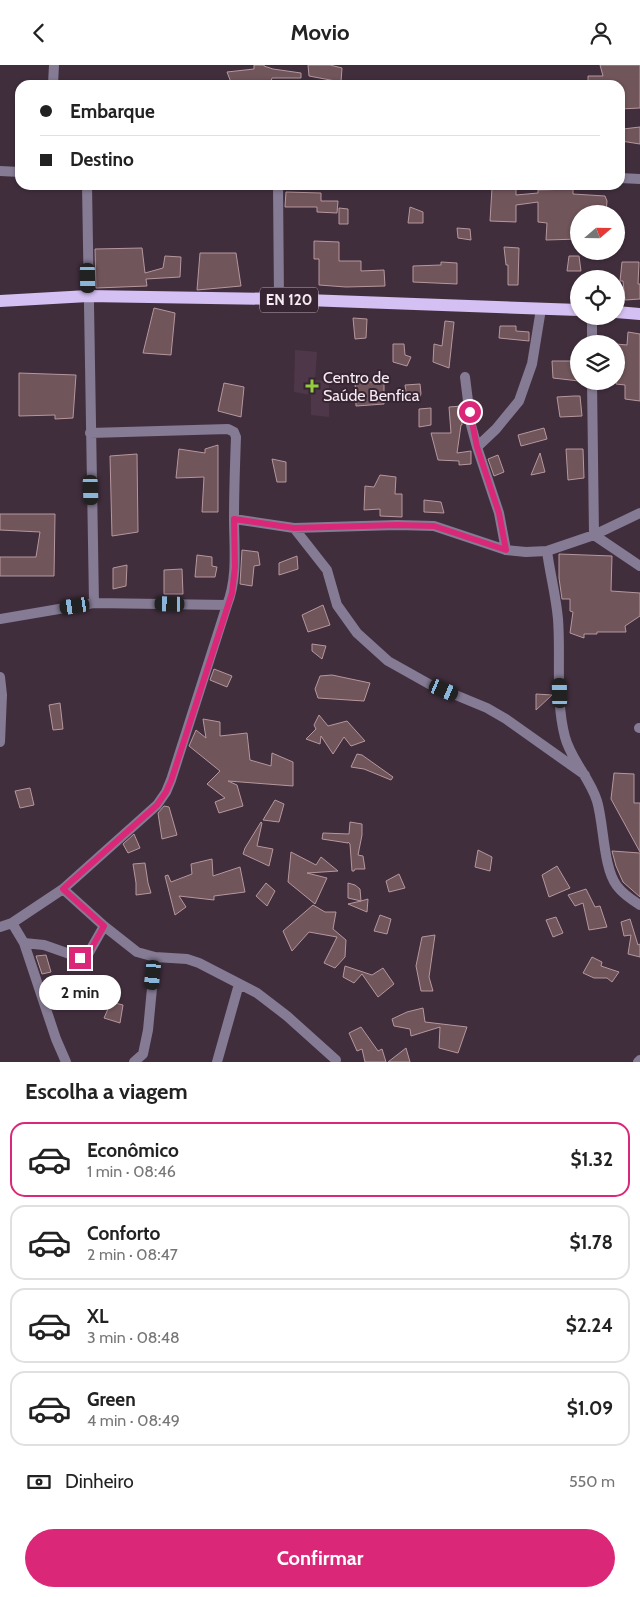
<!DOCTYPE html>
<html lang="pt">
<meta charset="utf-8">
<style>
body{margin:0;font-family:Cabin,sans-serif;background:#f6f6f6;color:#222;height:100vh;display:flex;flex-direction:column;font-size:19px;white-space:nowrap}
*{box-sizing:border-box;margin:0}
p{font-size:16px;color:#767676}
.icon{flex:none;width:28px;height:28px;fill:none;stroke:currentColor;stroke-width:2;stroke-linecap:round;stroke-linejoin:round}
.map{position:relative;height:997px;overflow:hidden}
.drawer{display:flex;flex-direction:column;background:#fff;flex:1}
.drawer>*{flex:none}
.hud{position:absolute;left:15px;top:15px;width:610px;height:110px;border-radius:15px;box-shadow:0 1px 4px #0004;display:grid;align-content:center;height:110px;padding:0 25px;background:#fff}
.needle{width:32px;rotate:70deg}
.fabs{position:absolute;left:570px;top:140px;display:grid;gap:10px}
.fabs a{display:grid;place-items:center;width:55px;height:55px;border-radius:50%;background:#fff;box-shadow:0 1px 4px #0004;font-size:25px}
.end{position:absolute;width:22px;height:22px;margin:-11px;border:6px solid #db2777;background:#fff;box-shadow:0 0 0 2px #fff}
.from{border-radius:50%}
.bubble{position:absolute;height:35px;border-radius:18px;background:#fff;box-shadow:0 1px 4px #0004;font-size:16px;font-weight:800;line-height:35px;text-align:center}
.car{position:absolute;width:15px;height:30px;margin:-15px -8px;border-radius:6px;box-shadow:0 0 4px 1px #0007;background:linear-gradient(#222 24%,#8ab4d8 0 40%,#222 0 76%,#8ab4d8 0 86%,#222 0)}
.hud b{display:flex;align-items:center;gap:18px;height:48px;font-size:19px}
.hud b+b{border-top:1px solid #e0e0e0}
.hud i{width:12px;height:12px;background:#222}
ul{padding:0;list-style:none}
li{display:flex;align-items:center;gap:15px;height:75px;margin:0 10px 8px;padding:0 15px;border:2px solid #e0e0e0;border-radius:15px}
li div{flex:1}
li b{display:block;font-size:19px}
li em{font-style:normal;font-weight:800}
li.on{border-color:#db2777}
li>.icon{width:45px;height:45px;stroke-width:1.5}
h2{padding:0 25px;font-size:22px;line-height:60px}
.pay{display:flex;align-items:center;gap:12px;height:55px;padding:0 25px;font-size:19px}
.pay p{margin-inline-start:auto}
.button{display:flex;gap:10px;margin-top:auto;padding:10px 25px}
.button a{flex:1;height:58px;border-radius:30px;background:#db2777;color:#fff;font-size:20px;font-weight:800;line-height:58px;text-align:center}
header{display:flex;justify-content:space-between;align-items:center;height:65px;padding:0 25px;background:#fff;font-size:22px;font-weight:800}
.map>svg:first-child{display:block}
.built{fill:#4f374a}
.building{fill:#70555b;stroke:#b6979d}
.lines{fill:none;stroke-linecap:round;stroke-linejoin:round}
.minor{stroke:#857b94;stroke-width:10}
.primary{stroke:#d4c0f2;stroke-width:12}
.route{stroke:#db2777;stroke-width:6}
.poi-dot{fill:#93cd3d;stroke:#372533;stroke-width:2}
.labels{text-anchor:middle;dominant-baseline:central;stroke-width:4;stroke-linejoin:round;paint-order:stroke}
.shield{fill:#372533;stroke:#bdafb9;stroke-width:1}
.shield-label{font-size:15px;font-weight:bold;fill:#f6eaf3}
.poi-label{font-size:16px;fill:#f6eaf3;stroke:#372533;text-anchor:start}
</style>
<header><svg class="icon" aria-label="back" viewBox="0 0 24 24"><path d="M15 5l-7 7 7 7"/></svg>Movio<svg class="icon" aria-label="person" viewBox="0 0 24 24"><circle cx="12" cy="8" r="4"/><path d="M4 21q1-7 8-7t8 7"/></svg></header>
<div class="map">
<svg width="640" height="997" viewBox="0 0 640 997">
<rect width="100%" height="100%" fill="#412e3d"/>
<path class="built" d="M295,285L317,287L315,315L329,316V352L311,350V330L294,327Z"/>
<path class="building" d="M254,0H264V1L273,4L301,8V13H272L271,16H259L232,20L227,7L254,4Z
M308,0H330L342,3L341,17L309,11Z
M600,0H640V43L620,44V20H588V11H603Z
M640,62V79L621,76L623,64Z
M516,121V130L538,128V125L573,124V129L605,131L607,136L606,149H579V174L546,175L547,158L538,157V137L516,140V157L490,156L492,123Z
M286,127L321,128V136H338L337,148L317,147V142H285Z
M410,142L423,147V158H408Z
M339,143L348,144V159H339Z
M457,163L470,164L471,175L458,173Z
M314,176L339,177V196H361V206L384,205L385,221L346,222L319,220V194H314Z
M504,182L519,183L518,220H508V200H506Z
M142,183L145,208L163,203L165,191L181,192L180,212L146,214L147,221L96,223L95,184Z
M200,188H236L241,221L197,225Z
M569,191H579L581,206H567Z
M441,197L457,198V219L413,217V201L441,200Z
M622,197H639L638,219H640V234L625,235L623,216H620Z
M154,243L175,248L171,290L143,288Z
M353,253L367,254L366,273L355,274Z
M445,256L454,257L449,303L433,297L434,279L442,281Z
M500,261H516V266L529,267V276L499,273Z
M628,267L640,269V336L625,334V320L616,319V279L627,280Z
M393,279H404L405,290L411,292L407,301L393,297Z
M552,296H579V316L553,313Z
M19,308L76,310L73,353L55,354V350L19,351Z
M355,316L384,318V339L356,341Z
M224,318L244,322L241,352L218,346Z
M420,319L421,329L419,333H407L405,320Z
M574,331H580L582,351L560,352L557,332Z
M462,341V360H461L457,388L471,386V399L459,400V396L438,395L431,368H451L449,342Z
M431,343V360L419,362V344Z
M544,363L547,374L521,381L518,370Z
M218,380V447H202L204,412L176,413L179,384L205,388V384Z
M566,384H583L584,413L568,415Z
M540,388L545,407L531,410Z
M137,389L138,467L112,471L110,391Z
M498,390L504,407L494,411L488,394Z
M272,394L286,397V417H277Z
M380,410L396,412L395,429H402V452L380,451V444L364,445L365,421L374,422Z
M424,435L441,437L444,448L424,447Z
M0,449H55L54,511H0V492H36L40,467L0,465Z
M242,485L258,487L260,500L254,501L252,521L240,519Z
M559,489L612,491L611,526L640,528V551L625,561L626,567H597V569H584V573L570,568L573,547L570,546V534H562L559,513Z
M197,490L212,492V501L217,502L215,512H195Z
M297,491L298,504L279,510V498Z
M127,500L126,521L113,524V503Z
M182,504L183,529H164V505Z
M323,540L330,560L308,567L302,550Z
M312,579L326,581L322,594L312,586Z
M214,604L232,611L227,622L210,615Z
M332,610L370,618L364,636L318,633L315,624L320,611Z
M536,629L552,630L536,645Z
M60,638L63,664L53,665L49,640Z
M319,650L328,661L347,656L365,676L351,681L344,672L333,689L321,671L320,679L306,674L316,664L314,660Z
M203,654L220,657V671L247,668L250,695L271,701L272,688L293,697V721L228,716L237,720L243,741L219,748L215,737L225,733L207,719L220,706L189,681L196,665L206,673Z
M357,689L362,690L393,712L391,715L364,704L351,702Z
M614,708L634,709V738H640V787L611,734Z
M30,723L34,740L20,743L15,726Z
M275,735L284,739L279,757L263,755Z
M164,741L169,742L177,770L162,774L158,748Z
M261,757L262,758L257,781L273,784L269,801L243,789L245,783Z
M350,757L362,759V770L358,790L363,791L365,804H355L354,806H352L350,779L348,777V778L322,774L323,768L349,769Z
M134,769L140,783L128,788L123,779Z
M478,785L492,792L490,806L475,802Z
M612,786L640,788V832L623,817L616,801Z
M291,787L316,800L321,792L338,806L307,808L327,813L315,839L288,817Z
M212,794L213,811L240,802L245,827L214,831V835L179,831L186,842L175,850L165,811L168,810L171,817L192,809L191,799Z
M145,798L148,818L151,828L136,830V818L133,799Z
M557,801L570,823L549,832L542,810Z
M399,809L405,823L389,827L386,816Z
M266,818L275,826L267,841L256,831Z
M348,818L355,820L360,824L361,836L348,833Z
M586,824L595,842L600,841L607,862L589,865L583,838L575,841L568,830Z
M368,834L367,847L348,839L361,836Z
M313,840L325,847H336L333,864L346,875L345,892L335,903L324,898L337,872L309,867L292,886L283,866Z
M380,850L391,854L387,869L374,866Z
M556,852L563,868L553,872L546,855Z
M630,854L638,880L640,879V892L628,889L631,870L624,871L621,857Z
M435,870L429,912L433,926H421L416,901L422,872Z
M46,890L51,907L42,909L36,891Z
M592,892L602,897L601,901L619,907L612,917L607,913H594L583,908Z
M345,901L372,910L383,903L394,919L378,932L362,909L354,918L343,912Z
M111,937L123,940L120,958L104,953Z
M423,943L425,957L467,962L458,988L439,983L440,962L411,971L410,964L394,961L392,954L407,947Z
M361,962L378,986L382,984L386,997H365L362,984L357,986L349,968Z
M406,983L410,997H388Z"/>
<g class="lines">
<path class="minor" d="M53,20L54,0
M0,106L20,107
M620,113L640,114
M87,120L94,538
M278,120L279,234
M592,251V279
M465,312L471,360L477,382L499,448L506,485
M592,316L594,470L640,501
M477,382L496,364L519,336L532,299L541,244
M234,454L294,463L397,460L434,461L506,485L526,487L547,486L594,470L640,448
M294,463L327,505L337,540L357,568L388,596L429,619L487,643L506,654L585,710
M547,486C550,509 556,531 558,554C561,593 555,634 565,672C571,695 590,713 597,736C604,759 603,803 617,821C623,829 632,835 640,840
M0,554L94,538L227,540C238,512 234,482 234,453C234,426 235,399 236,372L234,367L228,364L90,368
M0,612L2,630L0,677
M639,663H640
M63,824L104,861L137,887L155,892L187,894L199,898L257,928L287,951L336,995
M12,858L24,878L56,974L66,997
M0,862L12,858L63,824L157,740L166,727L171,715L227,540
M24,878L44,880L84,894L87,891L104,861
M134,997L143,989L148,965L155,892
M217,997L239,919
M638,997L640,995"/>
<path class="primary" d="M0,236L88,231L279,234L579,245
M616,247L640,249"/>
</g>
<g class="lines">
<path class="route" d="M80,893L84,894L87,891L104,861L63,824L157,740L166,727L171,716L232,528L235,502L234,454L294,463L397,460L434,461L506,485L499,448L477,382L470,347"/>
</g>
<path class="poi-dot" d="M309.5 313.5h5v5h5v5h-5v5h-5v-5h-5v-5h5z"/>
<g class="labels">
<rect class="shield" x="260" y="222.5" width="58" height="25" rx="4"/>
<g class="shield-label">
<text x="289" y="235">EN 120</text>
</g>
<g class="poi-label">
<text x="323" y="312">Centro de<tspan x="323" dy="18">Saúde Benfica</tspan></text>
</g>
</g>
</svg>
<div class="fabs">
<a><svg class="needle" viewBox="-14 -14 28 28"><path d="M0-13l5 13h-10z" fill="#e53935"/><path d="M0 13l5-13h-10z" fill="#767676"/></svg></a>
<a><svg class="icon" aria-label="locate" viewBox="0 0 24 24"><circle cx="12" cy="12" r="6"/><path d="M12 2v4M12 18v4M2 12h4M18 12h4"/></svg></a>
<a><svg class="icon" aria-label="layers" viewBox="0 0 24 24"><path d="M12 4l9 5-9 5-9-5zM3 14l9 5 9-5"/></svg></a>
</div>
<i class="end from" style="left:470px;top:347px"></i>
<i class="end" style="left:80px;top:893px"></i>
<div class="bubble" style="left:39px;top:910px;width:82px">2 min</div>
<i class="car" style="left:88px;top:213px;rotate:179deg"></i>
<i class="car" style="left:91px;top:425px;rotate:178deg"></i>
<i class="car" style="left:170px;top:539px;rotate:271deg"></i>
<i class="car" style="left:75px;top:541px;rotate:261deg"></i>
<i class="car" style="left:444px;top:625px;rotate:113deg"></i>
<i class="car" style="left:560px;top:628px;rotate:359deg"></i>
<i class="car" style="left:153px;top:910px;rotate:186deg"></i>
<div class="hud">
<b><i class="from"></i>Embarque</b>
<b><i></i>Destino</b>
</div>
</div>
<section class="drawer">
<h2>Escolha a viagem</h2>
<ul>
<li class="on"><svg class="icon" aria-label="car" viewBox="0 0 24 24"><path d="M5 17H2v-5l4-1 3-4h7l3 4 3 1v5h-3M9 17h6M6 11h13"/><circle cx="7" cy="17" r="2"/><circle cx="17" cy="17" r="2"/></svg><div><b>Econômico</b><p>1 min · 08:46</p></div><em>$1.32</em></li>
<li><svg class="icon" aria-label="car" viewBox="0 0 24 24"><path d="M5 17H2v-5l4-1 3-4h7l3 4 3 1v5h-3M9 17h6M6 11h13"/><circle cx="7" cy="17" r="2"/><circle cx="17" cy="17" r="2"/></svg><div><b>Conforto</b><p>2 min · 08:47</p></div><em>$1.78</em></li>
<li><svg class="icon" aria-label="car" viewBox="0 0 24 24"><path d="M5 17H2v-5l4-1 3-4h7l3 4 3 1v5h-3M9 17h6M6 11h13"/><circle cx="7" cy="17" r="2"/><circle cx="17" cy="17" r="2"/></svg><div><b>XL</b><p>3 min · 08:48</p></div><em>$2.24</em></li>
<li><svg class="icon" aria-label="car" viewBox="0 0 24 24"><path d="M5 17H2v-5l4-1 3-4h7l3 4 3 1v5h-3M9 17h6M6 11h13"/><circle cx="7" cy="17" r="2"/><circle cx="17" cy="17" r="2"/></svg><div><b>Green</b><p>4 min · 08:49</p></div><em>$1.09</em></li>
</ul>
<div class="pay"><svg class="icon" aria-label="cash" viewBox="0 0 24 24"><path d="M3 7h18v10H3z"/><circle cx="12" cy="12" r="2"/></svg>Dinheiro<p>550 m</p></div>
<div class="button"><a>Confirmar</a></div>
</section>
